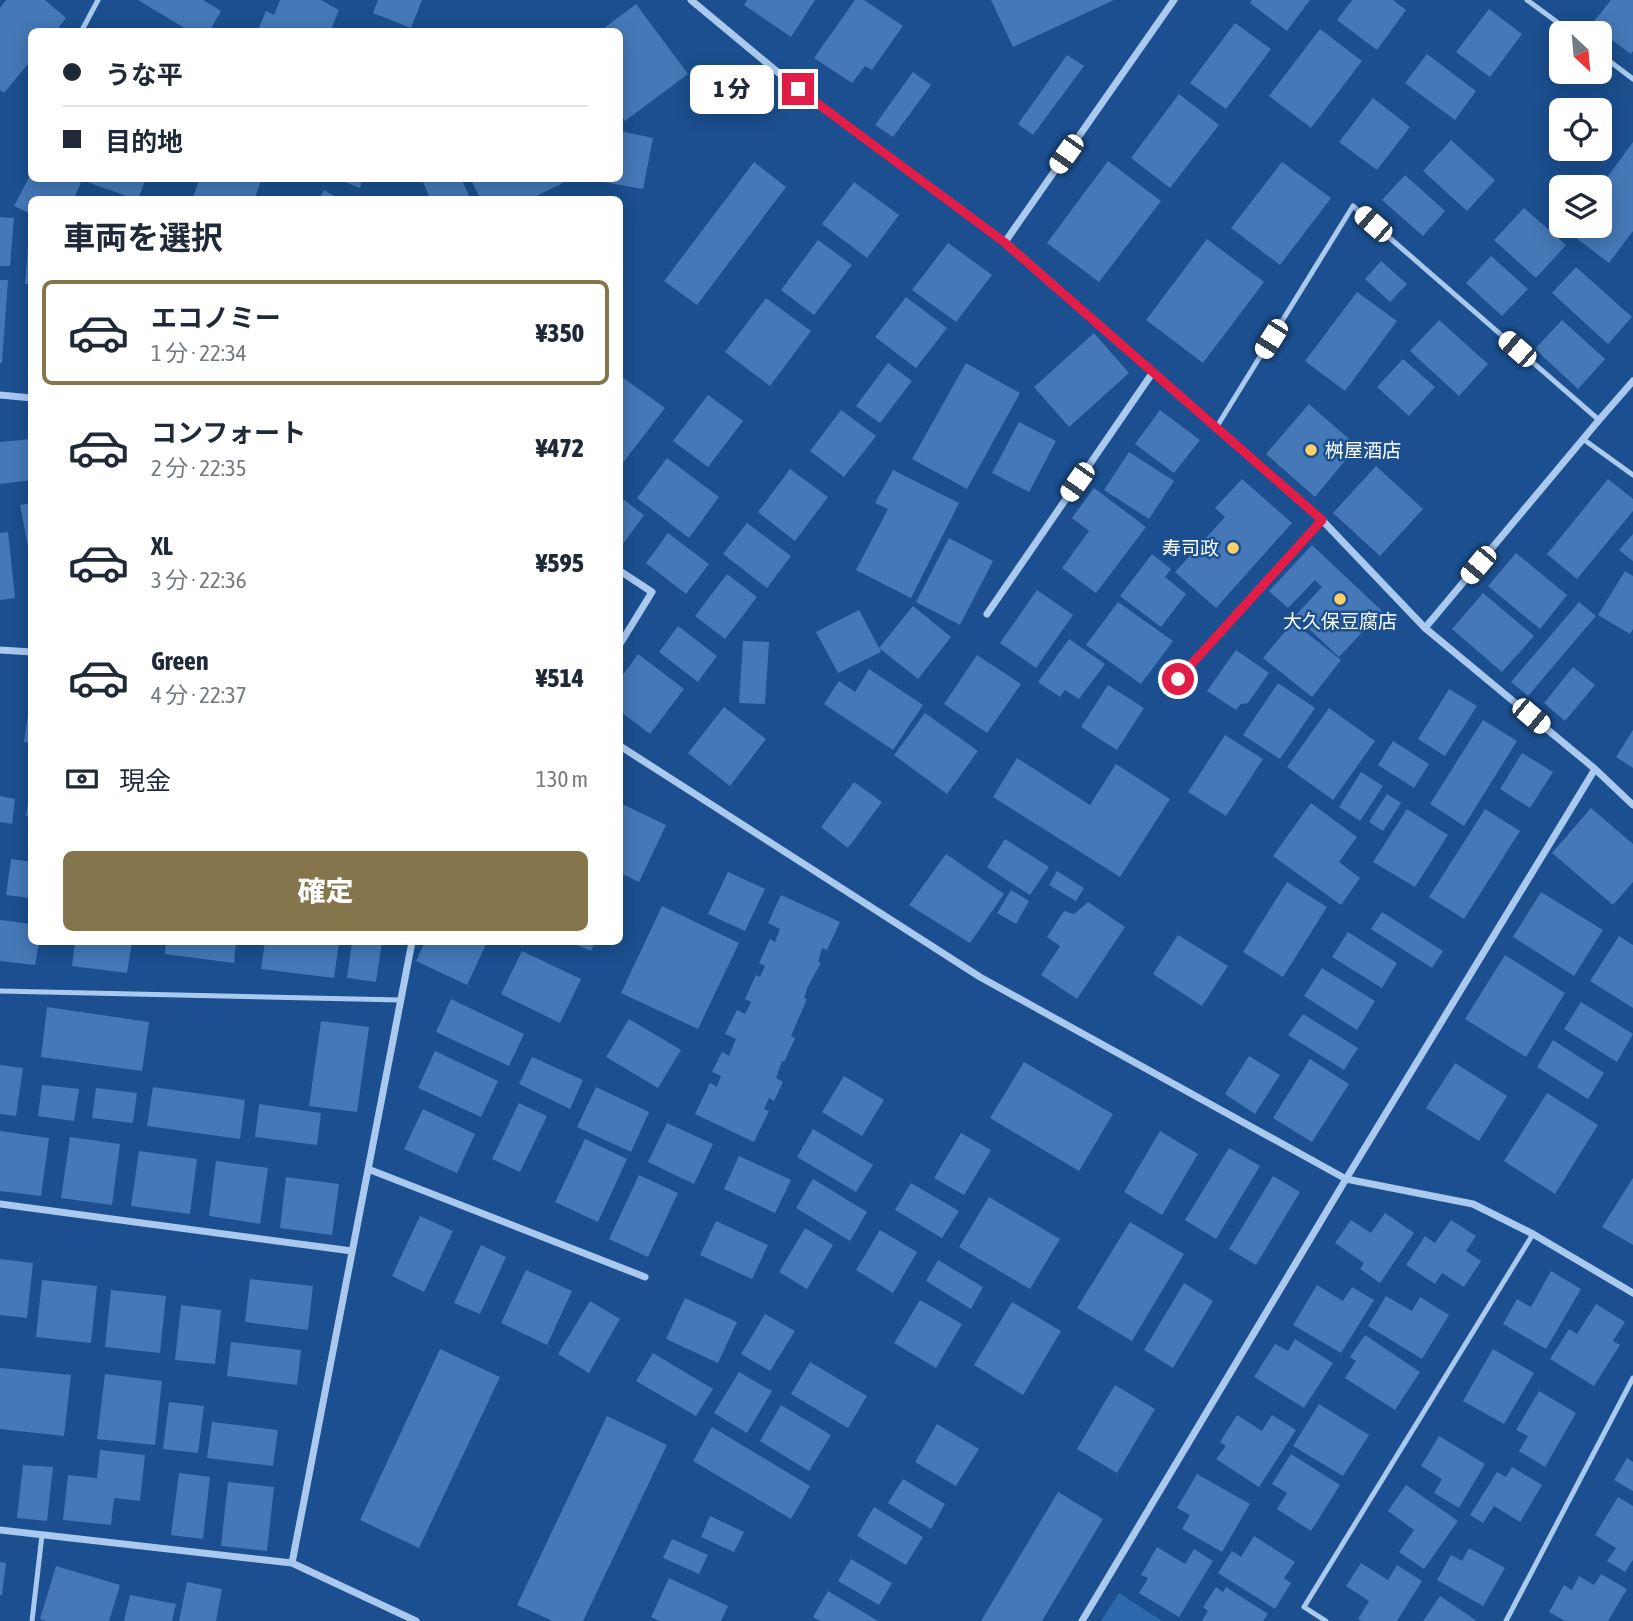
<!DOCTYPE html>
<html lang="ja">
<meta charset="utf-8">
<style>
body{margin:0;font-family:"Asap Condensed","Noto Sans JP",sans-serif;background:#f6f6f7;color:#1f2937;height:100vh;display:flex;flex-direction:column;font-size:26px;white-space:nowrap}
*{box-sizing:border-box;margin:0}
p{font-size:23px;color:#747a83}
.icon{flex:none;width:38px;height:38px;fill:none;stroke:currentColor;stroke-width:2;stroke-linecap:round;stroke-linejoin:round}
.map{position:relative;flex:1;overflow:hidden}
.panel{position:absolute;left:28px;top:196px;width:595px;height:749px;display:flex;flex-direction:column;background:#fff;border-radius:10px;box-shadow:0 4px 18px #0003}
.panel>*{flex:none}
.hud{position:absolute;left:28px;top:28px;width:595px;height:154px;border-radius:10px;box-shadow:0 4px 18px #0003;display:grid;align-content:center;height:154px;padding:0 35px;background:#fff}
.needle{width:46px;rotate:154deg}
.tools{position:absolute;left:1549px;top:21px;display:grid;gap:14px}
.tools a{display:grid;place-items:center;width:63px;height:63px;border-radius:10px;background:#fff;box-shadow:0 4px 18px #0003;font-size:35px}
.end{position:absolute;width:32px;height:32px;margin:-16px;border:9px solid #e11d48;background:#fff;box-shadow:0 0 0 4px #fff}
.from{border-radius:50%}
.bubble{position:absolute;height:49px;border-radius:10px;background:#fff;box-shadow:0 4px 18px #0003;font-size:23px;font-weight:800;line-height:49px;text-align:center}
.car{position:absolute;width:21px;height:42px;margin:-21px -10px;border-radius:9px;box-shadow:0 0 5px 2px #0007;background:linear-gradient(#fff 24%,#345 0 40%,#fff 0 76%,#345 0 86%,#fff 0)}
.hud b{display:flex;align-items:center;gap:24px;height:66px;font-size:26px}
.hud b+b{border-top:2px solid #e0e1e3}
.hud i{width:18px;height:18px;background:#1f2937}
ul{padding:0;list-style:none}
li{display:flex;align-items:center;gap:21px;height:105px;margin:0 14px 10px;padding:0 21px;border:4px solid transparent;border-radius:10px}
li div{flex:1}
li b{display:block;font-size:26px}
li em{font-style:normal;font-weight:800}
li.active{border-color:#84754c}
li>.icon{width:63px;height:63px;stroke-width:1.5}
h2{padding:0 35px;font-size:32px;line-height:84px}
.pay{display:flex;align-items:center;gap:18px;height:77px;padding:0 35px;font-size:26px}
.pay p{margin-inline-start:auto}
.primary-button{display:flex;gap:14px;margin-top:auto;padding:14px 35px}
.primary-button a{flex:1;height:80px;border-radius:10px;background:#84754c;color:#fff;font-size:28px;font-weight:800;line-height:80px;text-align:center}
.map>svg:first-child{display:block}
.green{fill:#2e69ad}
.building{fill:#4478b7}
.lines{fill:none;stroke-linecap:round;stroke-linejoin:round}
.lane{stroke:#a9c9ee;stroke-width:5}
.street{stroke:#a9c9ee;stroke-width:7}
.route{stroke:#e11d48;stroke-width:9}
.poi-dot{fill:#ffd166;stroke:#1b4f8f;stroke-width:2.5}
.labels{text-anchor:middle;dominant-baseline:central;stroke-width:5;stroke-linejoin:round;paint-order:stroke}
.poi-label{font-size:19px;fill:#fff;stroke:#1b4f8f;text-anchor:start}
</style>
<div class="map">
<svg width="1633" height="1621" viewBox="0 0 1633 1621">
<rect width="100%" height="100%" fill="#1b4f8f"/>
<path class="green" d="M1119,1593L1162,1621H1101Z"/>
<path class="building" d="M6,0H45L66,18L55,32H32V59L4,93L0,90V8Z
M138,0H203L221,11L209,32H191Z
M280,0H321L339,10L330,32H257L266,11L274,15Z
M378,0H422L411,28L373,13Z
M747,0H815L791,37L744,5Z
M855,0H864L903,26L872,70L865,66L852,83L814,58Z
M991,0H1114L1013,47Z
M1252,0H1310L1287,31L1250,3Z
M1352,0H1393L1406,10L1377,50L1337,20Z
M1611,0H1633V51L1631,54L1591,25Z
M636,4L688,74L625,121L620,113V32H599Z
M1489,9L1522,34L1490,77L1456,52Z
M1235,23L1271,49L1226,109L1190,83Z
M1320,29L1362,61L1311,128L1269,96Z
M1427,54L1476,91L1455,120L1405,83Z
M1067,55L1084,66L1033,135L1018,124Z
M913,72L931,85L893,137L875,125Z
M1179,94L1219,125L1170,188L1131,158Z
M1373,98L1410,127L1377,170L1339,142Z
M620,131L653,138L643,189L592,180V178H620Z
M1451,140L1495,180L1467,211L1423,171Z
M1633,142V231L1609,263L1567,231L1571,226H1600V187Z
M1108,161L1161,201L1099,282L1047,243Z
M754,162L786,187L697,305L664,281Z
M1282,162L1331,198L1280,265L1231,228Z
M32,172V178H73L81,183L73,200H32L31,214L14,206Z
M1405,175L1445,211L1423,236L1382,200Z
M85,178H146L138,200L84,181Z
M200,178H262L254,200H192Z
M335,178H363L360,188Z
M421,178H461L471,200H431Z
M470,178H561L563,183L528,200H481Z
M854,182L899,215L867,258L822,224Z
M324,190L340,200H318Z
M1524,208L1566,245L1536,278L1494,240Z
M0,217L14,218L10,266H0Z
M30,224H32V284H25Z
M1207,239L1264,282L1203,363L1146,320Z
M818,240L852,265L814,315L781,290Z
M948,243L992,275L956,322L912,290Z
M1491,256L1528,289L1502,316L1466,283Z
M1381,261L1407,284L1390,302L1365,279Z
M1576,267L1632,317L1608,344L1552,293Z
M0,280H8L2,363H0Z
M1357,292L1397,321L1345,391L1305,361Z
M906,297L947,328L916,368L875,337Z
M766,298L811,331L770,386L725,352Z
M1439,320L1488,364L1459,396L1410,351Z
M1562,320L1605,359L1578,389L1535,349Z
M1094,333L1129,373L1069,427L1034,387Z
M1403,359L1435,387L1409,416L1377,387Z
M888,363L912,381L880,423L856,406Z
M966,363L1020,393L967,489L912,459Z
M622,377L665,408L622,464L620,462V381Z
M708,395L743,421L708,467L673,441Z
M1309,404L1357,446L1315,497L1266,454Z
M841,410L876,436L844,477L810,451Z
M1160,410L1200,440L1174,473L1135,444Z
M1019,422L1056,441L1029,492L992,473Z
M32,439V480L0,484V442Z
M1129,452L1174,481L1149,519L1104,490Z
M667,458L719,497L689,538L637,498Z
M1376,466L1423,509L1380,556L1333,513Z
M790,469L828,497L795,541L758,512Z
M893,470L959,503L911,598L856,570L888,509L875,503Z
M1242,479L1292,523L1216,608L1175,572L1225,517L1215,508Z
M1608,479L1633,499V511L1577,579L1547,554Z
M1094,488L1146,527L1096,593L1062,568L1089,531L1072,518Z
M620,497L644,515L620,548Z
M32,503V551L29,552L20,505Z
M747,523L791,556L767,588L723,554Z
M8,532L15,598L0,600V533Z
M668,533L709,564L686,594L646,563Z
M1633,534V561L1619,550Z
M949,538L993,561L960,625L916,602Z
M1312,545L1382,611L1339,657L1295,616L1322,587L1315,580L1288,608L1269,591Z
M1516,553L1567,595L1540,629L1488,586Z
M1152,554L1171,569L1165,577L1186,594L1161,627L1120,596Z
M1625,571L1633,576V629L1630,634L1598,615Z
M727,574L757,597L725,639L695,616Z
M1037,590L1073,615L1036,668L1000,643Z
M1483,593L1534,636L1502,672L1452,629Z
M1118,602L1173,641L1141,684L1086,645Z
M1579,602L1596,616L1528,696L1511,682Z
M913,606L951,637L918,679L879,648L881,652L838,673L816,632L859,610L879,648Z
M1293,622L1341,660L1312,697L1263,658Z
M678,626L717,656L698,682L659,652Z
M1069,639L1105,664L1079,699L1065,690L1060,697L1038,682Z
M743,641L769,642L765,704L739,703Z
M1236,650L1269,673L1248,703L1241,704L1236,710L1207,691Z
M638,654L684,689L650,734L620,711V679Z
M977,655L1021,684L987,733L944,704Z
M1573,667L1595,685L1565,721L1544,703Z
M869,669L923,705L893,750L824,704L839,681L855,692Z
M1278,683L1315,708L1280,759L1243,735Z
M1108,685L1144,708L1117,750L1081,727Z
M1449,689L1477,706L1445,756L1418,739Z
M30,701H32V743L24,742Z
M724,707L766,739L730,786L688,753Z
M1329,708L1375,741L1333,800L1287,767Z
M925,713L978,751L947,794L894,755Z
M1483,720L1517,741L1464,826L1430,804Z
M1633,730V768L1616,757Z
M1225,735L1263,759L1226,816L1188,792Z
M1393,741L1429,764L1414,788L1378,765Z
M1522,753L1553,772L1530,808L1500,789Z
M1017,758L1090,805L1116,764L1170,799L1120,877L993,797Z
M1361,772L1383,786L1360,821L1339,807Z
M854,782L882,802L848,848L821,827Z
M30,788H32V817L26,816Z
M1387,794L1401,803L1383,831L1369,822Z
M0,796L15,799L12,824L0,822Z
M620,803L666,825L639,882L620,873Z
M1311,803L1357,837L1339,862L1360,878L1341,905L1273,856Z
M1591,808L1633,844V882L1613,905L1552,853Z
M1407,809L1448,835L1415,887L1373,862Z
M1485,809L1520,831L1464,919L1429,897Z
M1005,839L1049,867L1030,895L987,867Z
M946,854L1004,894L970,943L909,905Z
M11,859L32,862L30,898L6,895Z
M1057,871L1084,888L1076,901L1049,885Z
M728,872L765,889L745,931L708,914Z
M1287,882L1327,907L1283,977L1243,952Z
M1011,890L1029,901L1016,924L997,913Z
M1541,892L1603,930L1574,976L1513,937Z
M781,895L840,922L827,950L822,948L818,962L821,963L808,986L804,998L807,999L791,1036L795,1038L784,1062L782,1061L776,1078L783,1082L774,1101L769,1098L764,1109L769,1111L754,1142L695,1114L710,1083L717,1087L721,1076L712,1072L722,1052L729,1056L736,1039L725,1034L737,1010L745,1014L751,1002L745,999L756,975L760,977L765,966L759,963L770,939L775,942L780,929L768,923Z
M1088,902L1125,927L1077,999L1041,975L1060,946L1047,937L1064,911L1074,914Z
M662,906L739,943L698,1029L621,993Z
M1382,912L1443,951L1432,968L1371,929Z
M0,920L32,924V942H39L35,965L0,961Z
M1348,932L1397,963L1382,988L1332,957Z
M1178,935L1228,966L1202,1006L1153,974Z
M1619,936L1633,945V1008L1590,981Z
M75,942H132L127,973L72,966Z
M166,942H236L234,963L165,954Z
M265,942H339L334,978L261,969Z
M352,942H382L376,982L347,978Z
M425,942H487L467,985L416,961Z
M570,942H595L591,951Z
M522,951L581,979L560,1023L501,994Z
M1505,955L1565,993L1526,1057L1465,1019Z
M1322,968L1375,1001L1357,1030L1304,996Z
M451,999L524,1034L509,1066L436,1032Z
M1581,1002L1633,1034L1617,1062L1564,1029Z
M47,1007L149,1022L142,1071L41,1057Z
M1303,1014L1358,1048L1344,1070L1288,1035Z
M629,1019L681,1050L658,1088L606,1057Z
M321,1021L369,1027L357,1112L309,1106Z
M1553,1040L1604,1073L1588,1099L1537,1067Z
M435,1051L498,1081L481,1117L418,1088Z
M1249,1056L1280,1075L1255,1114L1225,1094Z
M532,1057L583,1080L570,1109L519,1084Z
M1310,1059L1349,1084L1312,1142L1273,1118Z
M1024,1062L1113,1114L1079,1171L990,1118Z
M1455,1063L1507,1096L1479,1141L1426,1108Z
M0,1065L23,1068L16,1116L0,1114Z
M844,1076L884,1100L862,1136L822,1112Z
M42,1085L79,1089L74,1121L38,1116Z
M153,1087L245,1100L240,1139L147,1126Z
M596,1087L649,1112L631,1152L577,1127Z
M96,1088L137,1093L133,1123L92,1118Z
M1547,1093L1598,1125L1555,1194L1504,1161Z
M519,1103L547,1116L520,1172L492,1159Z
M259,1104L321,1113L317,1145L255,1137Z
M423,1109L475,1134L457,1173L404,1149Z
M667,1123L713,1144L694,1184L648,1162Z
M813,1129L873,1165L856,1192L797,1157Z
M0,1131L49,1138L41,1196L0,1191Z
M1160,1131L1198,1154L1162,1215L1124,1192Z
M961,1133L991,1150L964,1195L934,1178Z
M70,1137L120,1144L112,1205L61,1198Z
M585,1139L627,1159L598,1222L555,1202Z
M1229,1148L1260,1166L1216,1239L1185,1220Z
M139,1151L197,1159L190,1214L131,1206Z
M739,1156L791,1180L775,1213L724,1189Z
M216,1161L268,1168L260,1224L209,1216Z
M639,1175L678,1193L648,1257L609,1239Z
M1273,1176L1300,1192L1256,1265L1229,1249Z
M286,1177L339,1184L332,1235L280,1228Z
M1633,1178V1245L1602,1227Z
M813,1179L867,1212L850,1241L796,1208Z
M911,1183L959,1211L942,1238L895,1210Z
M989,1197L1060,1239L1030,1289L959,1247Z
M1385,1213L1414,1233L1380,1283L1360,1269L1364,1263L1335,1243L1351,1220L1371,1233Z
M420,1216L453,1231L424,1292L392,1276Z
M1451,1220L1476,1236L1466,1251L1481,1261L1464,1287L1442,1273L1435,1284L1406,1265L1425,1236L1435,1243Z
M716,1221L768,1245L752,1279L700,1255Z
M1130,1222L1184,1254L1132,1341L1077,1308Z
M805,1228L833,1245L807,1289L779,1272Z
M880,1230L917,1252L893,1293L856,1270Z
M481,1245L506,1257L480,1314L454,1303Z
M0,1259L33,1263L27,1318L0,1315Z
M938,1260L983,1287L971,1309L926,1281Z
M526,1270L572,1291L547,1345L501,1323Z
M1551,1271L1581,1289L1546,1349L1503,1324L1517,1299L1531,1307Z
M250,1279L313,1286L308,1330L245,1322Z
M42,1280L97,1286L91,1343L36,1337Z
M1184,1283L1213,1301L1173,1368L1144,1350Z
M1317,1285L1343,1301L1352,1287L1374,1300L1341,1353L1293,1325Z
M111,1290L166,1296L160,1353L105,1347Z
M1386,1296L1412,1311L1420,1297L1449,1315L1422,1359L1368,1326Z
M685,1298L737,1322L718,1363L666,1339Z
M920,1300L962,1324L936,1368L894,1343Z
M590,1301L620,1319L589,1373L558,1354Z
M1012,1302L1061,1331L1023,1395L974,1365Z
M1596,1304L1625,1322L1613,1341L1620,1345L1594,1386L1550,1359L1569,1329L1577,1334Z
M181,1305L221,1310L215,1364L175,1360Z
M765,1314L795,1331L770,1371L741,1354Z
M1365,1335L1420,1372L1395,1410L1345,1378L1356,1361L1350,1357Z
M1295,1339L1333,1363L1304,1408L1254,1377L1275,1344L1288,1351Z
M231,1342L301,1350L297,1385L227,1376Z
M440,1349L500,1377L419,1548L360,1520Z
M1493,1349L1534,1373L1504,1424L1463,1401Z
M653,1353L713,1389L696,1416L636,1381Z
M810,1362L867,1396L848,1428L791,1394Z
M0,1368L71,1375L64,1436L0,1429Z
M739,1372L772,1391L747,1433L714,1413Z
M105,1374L162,1381L155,1445L97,1439Z
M1115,1385L1155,1409L1117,1473L1077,1449Z
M1539,1391L1576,1413L1545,1467L1519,1451L1528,1436L1516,1430Z
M169,1402L204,1406L198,1453L163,1449Z
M1319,1404L1369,1435L1343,1476L1293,1446Z
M781,1405L831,1435L809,1471L760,1441Z
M1237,1415L1262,1431L1272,1415L1296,1430L1259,1487L1216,1459L1226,1446L1220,1442Z
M607,1416L667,1445L583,1621H553L517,1605Z
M212,1422L278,1430L273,1466L207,1458Z
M937,1424L979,1449L956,1486L915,1462Z
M712,1427L810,1486L791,1519L693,1461Z
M1439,1436L1485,1464L1459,1508L1434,1493L1442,1479L1421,1466Z
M100,1450L145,1455L140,1501L114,1498L111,1525L63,1520L68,1475L97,1478Z
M1291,1454L1340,1485L1311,1531L1277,1509L1287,1493L1272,1484Z
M1627,1458L1633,1462V1491L1614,1480Z
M23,1465L53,1467L47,1521L17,1518Z
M1512,1467L1542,1485L1520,1522L1494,1506L1483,1523L1470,1515L1497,1472L1506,1477Z
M179,1473L210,1477L203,1539L171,1535Z
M1197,1474L1250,1504L1222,1552L1182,1529L1190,1515L1177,1508Z
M903,1479L945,1504L931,1529L888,1503Z
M228,1482L274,1487L267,1551L221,1546Z
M1406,1485L1458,1521L1424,1569L1399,1552L1414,1530L1388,1511Z
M1058,1492L1103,1519L1042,1621H981Z
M1618,1497L1633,1506V1560L1625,1572L1607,1561L1616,1548L1595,1535Z
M874,1507L923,1537L906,1565L857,1536Z
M710,1516L744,1532L734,1552L701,1537Z
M1254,1536L1295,1562L1284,1578L1291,1583L1275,1609L1218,1573L1232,1551L1241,1557Z
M672,1539L708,1555L699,1574L663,1558Z
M1157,1547L1185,1564L1194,1549L1213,1561L1179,1617L1139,1593L1148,1578L1141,1575Z
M1469,1548L1505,1568L1483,1606L1437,1580L1451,1555L1462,1561Z
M851,1559L892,1583L879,1605L838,1581Z
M0,1562L6,1563L2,1595H0Z
M1361,1563L1388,1580L1397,1565L1422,1581L1397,1621H1362L1358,1619L1369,1601L1346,1586Z
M56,1566L120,1585L109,1621H46L40,1619Z
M1601,1574L1627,1589L1608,1621H1565L1549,1612L1564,1585L1572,1590L1579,1576L1594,1585Z
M669,1578L728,1606L721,1621H660L651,1617Z
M187,1582L222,1589L216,1621H179Z
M1216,1587L1223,1592L1226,1587L1268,1614L1263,1621H1202L1208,1611L1203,1607Z
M828,1591L878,1621H820L813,1617Z
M130,1595L176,1604L172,1621H124Z
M1440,1596L1477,1621H1423Z"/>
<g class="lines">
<path class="lane" d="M1527,0L1572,33
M81,32L98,0
M1600,54L1633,79
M1216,428L1353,206L1599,420
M1583,439L1633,475
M1179,679L1322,520
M0,991L400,1000
M32,1621L42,1535
M1326,1621L1304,1607L1533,1234
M1506,1621L1633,1378"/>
<path class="street" d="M691,0L798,89L1005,242L1322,520L1425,628L1595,769L1633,805
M1005,242L1174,0
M0,395L32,398
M620,571L652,592L620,644
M987,614L1153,372
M1425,628L1599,420L1633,381
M0,650L32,652
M620,746L980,977L1346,1179L1473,1204L1533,1234L1633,1293
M368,1169L645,1277
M0,1204L352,1251
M0,1530L292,1563L416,1621
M292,1563L412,942
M1082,1621L1346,1179L1595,769"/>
</g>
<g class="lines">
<path class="route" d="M798,89L1004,242L1322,520L1178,679"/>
</g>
<g class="poi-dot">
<circle cx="1311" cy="450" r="7"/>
<circle cx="1233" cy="548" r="7"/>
<circle cx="1340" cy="599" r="7"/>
</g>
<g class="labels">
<g class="poi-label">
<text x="1325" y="450">桝屋酒店</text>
<text x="1219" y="548" text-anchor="end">寿司政</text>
<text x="1340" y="621" text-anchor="middle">大久保豆腐店</text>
</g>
</g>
</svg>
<div class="tools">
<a><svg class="needle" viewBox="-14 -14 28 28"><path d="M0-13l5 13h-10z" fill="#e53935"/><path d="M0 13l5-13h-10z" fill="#747a83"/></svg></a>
<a><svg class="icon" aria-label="locate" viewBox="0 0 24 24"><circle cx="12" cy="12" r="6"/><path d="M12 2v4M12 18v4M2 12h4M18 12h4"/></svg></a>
<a><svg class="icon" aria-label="layers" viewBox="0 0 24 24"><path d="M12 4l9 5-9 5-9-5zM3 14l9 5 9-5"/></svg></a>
</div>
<i class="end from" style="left:1178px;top:679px"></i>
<i class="end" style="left:798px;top:89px"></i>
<div class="bubble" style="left:690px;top:65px;width:84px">1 分</div>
<i class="car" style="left:1066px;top:154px;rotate:215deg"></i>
<i class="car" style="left:1373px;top:224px;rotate:311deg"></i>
<i class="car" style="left:1271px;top:339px;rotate:212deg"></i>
<i class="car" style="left:1517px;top:349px;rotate:311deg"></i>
<i class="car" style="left:1077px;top:482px;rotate:215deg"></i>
<i class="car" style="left:1478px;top:565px;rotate:220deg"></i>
<i class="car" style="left:1531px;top:716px;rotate:130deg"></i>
<div class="hud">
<b><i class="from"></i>うな平</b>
<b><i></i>目的地</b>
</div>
<section class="panel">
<h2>車両を選択</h2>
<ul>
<li class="active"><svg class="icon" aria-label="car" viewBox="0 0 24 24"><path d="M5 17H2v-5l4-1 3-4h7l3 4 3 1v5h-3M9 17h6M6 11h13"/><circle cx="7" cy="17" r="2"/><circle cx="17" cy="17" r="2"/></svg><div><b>エコノミー</b><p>1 分 · 22:34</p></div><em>¥350</em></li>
<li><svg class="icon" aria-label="car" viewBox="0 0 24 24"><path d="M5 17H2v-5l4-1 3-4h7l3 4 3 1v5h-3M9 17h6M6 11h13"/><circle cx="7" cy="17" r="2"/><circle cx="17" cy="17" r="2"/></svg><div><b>コンフォート</b><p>2 分 · 22:35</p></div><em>¥472</em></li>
<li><svg class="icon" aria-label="car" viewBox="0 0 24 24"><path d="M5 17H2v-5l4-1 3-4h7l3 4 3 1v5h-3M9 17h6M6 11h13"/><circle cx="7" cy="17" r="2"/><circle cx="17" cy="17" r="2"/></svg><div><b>XL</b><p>3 分 · 22:36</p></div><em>¥595</em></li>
<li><svg class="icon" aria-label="car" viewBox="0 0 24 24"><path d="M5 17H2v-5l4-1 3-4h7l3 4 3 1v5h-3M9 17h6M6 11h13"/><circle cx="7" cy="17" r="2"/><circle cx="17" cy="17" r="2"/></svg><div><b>Green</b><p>4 分 · 22:37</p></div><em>¥514</em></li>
</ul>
<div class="pay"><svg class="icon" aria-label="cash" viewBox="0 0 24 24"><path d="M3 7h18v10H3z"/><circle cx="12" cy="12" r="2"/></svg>現金<p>130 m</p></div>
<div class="primary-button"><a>確定</a></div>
</section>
</div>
